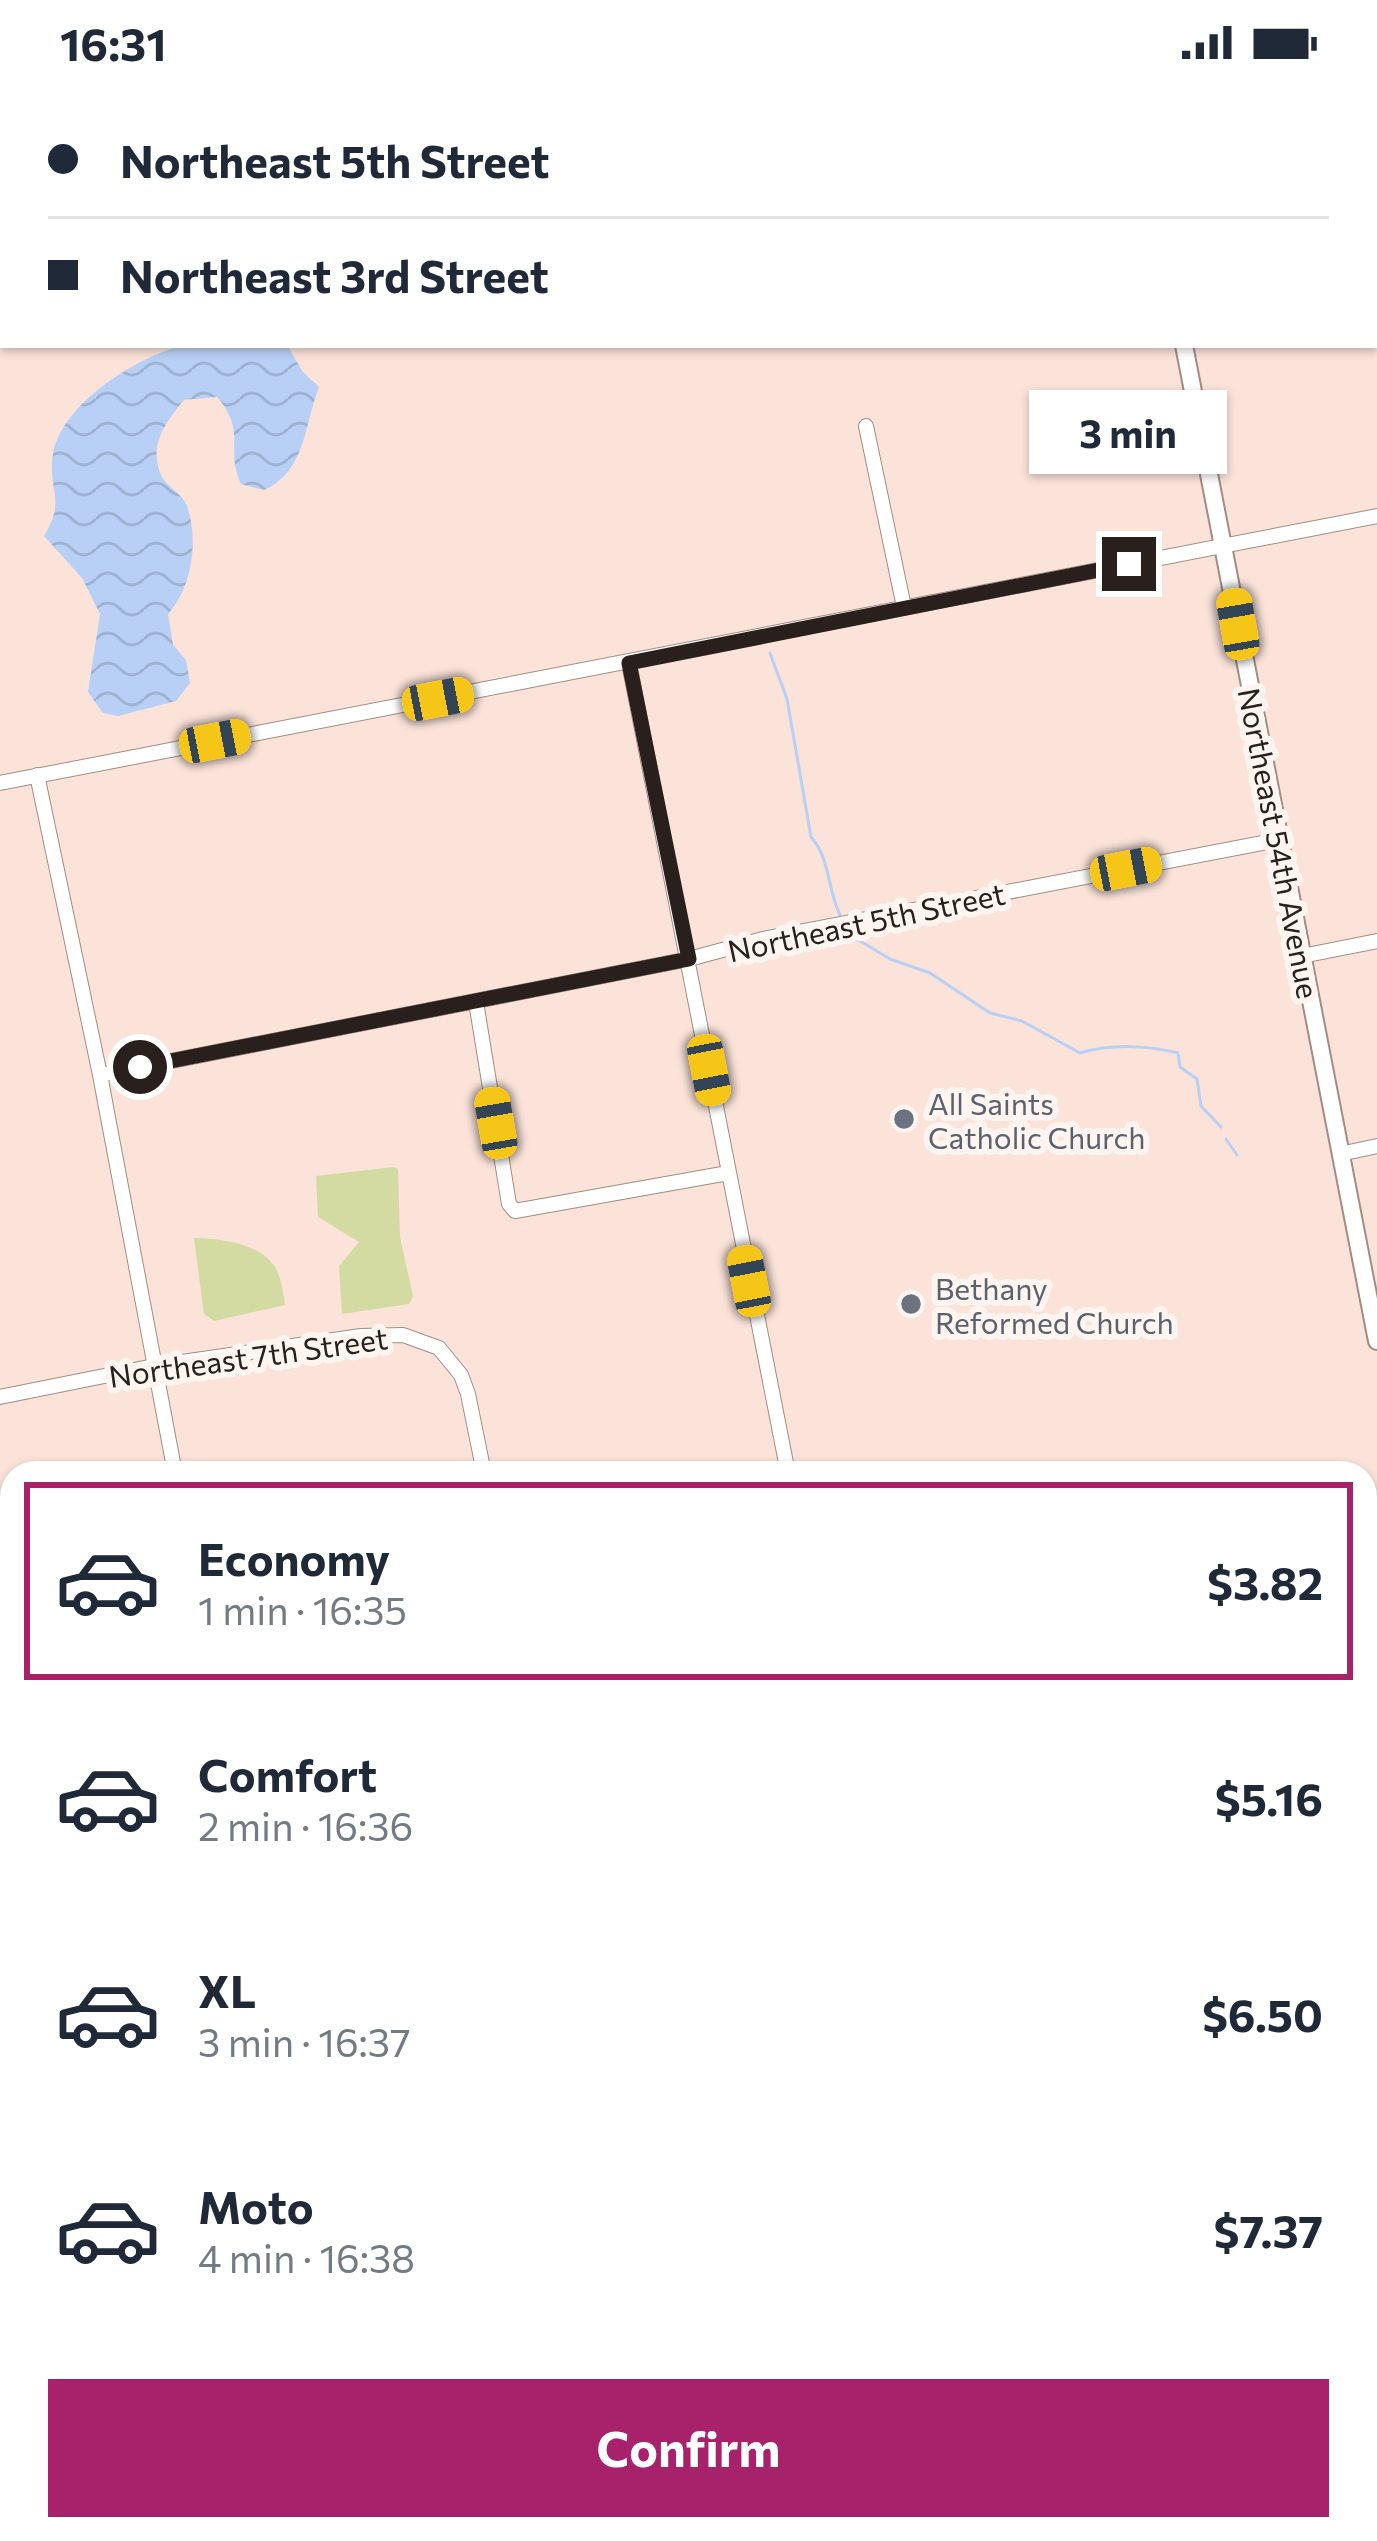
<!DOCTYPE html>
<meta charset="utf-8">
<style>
body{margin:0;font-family:Commissioner,sans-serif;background:#f2f2f3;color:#1f2937;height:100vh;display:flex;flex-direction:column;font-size:45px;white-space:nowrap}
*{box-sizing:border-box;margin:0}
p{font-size:39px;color:#747a83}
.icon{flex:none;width:66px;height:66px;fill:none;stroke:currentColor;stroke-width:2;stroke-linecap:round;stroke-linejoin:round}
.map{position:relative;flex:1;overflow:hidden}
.sheet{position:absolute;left:0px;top:1377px;width:1377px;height:1080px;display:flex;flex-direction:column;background:#fff;border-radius:36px 36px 0 0;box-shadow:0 3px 9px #0004}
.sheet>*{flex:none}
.banner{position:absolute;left:0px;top:0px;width:1377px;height:264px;box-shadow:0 3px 9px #0004;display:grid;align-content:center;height:264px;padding:0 48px;background:#fff}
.end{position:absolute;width:54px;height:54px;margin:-27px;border:15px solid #29201d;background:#fff;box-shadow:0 0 0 6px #fff}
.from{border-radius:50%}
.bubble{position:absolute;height:84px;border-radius:0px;background:#fff;box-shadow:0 3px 9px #0004;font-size:39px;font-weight:700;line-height:84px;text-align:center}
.car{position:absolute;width:36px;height:72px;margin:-36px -18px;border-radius:15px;box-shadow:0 0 9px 3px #0007;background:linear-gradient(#f5c518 24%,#345 0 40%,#f5c518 0 76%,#345 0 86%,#f5c518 0)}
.banner b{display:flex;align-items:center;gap:42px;height:114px;font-size:45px}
.banner b+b{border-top:3px solid #e0e1e3}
.banner i{width:30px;height:30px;background:#1f2937}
ul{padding:21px 0 0;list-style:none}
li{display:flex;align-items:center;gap:36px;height:198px;margin:0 24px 18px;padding:0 24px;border:6px solid transparent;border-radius:0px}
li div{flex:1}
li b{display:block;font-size:45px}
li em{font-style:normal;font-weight:700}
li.on{border-color:#a7216b}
li>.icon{width:108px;height:108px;stroke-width:1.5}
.button{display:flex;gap:24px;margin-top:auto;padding:24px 48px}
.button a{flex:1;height:138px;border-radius:0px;background:#a7216b;color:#fff;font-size:48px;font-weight:700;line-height:138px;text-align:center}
.status{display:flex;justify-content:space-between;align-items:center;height:84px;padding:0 60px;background:#fff;direction:ltr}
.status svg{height:33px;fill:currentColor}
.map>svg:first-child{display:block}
.garden{fill:#d3dba3}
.water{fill:url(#water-waves)}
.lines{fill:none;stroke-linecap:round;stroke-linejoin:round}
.stream{stroke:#b8d0f6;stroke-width:3}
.minor-casing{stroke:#a28c83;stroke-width:16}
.major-casing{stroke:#a28c83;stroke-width:20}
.highway-casing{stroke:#a28c83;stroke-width:24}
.minor{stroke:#fff;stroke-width:14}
.major{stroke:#fff;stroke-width:16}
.highway{stroke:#fff;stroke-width:21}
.route{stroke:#29201d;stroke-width:15}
.worship-dot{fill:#6b7280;stroke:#fef4f0;stroke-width:4.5}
.labels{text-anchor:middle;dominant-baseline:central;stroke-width:12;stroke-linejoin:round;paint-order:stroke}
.street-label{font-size:30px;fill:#29201d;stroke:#fef4f0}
.worship-label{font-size:30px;fill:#5b616d;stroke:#fef4f0;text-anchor:start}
</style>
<div class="status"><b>16:31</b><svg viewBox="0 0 49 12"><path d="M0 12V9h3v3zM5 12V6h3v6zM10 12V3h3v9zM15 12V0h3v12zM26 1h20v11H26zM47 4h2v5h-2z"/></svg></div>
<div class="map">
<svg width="1377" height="2457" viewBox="0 0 1377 2457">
<defs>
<pattern id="water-waves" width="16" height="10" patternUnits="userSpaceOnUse" patternTransform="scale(3)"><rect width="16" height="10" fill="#b8d0f6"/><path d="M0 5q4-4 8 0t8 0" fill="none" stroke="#9eb2d2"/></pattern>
</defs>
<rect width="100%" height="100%" fill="#fbe3d9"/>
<path class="garden" d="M394,1083L398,1085L400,1153L413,1212L409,1220L342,1230L339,1182L359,1158L318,1133L316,1092Z
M194,1154C220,1155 259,1158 275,1183C281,1193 283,1209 285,1221L214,1237L204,1230Z"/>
<path class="water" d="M185,261H287L303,288L319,303C304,342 306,387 264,406L241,400C224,363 248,349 217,313L184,316C166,338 147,362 162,393C168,404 183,410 187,422C199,457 192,503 168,530L173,561L186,576L190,599L176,617L118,632L103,629L88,608L100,530L82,494L44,452C67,415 47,406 53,370C61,320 139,271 185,261Z"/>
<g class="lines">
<path class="stream" d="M770,569L787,615L811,753C830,774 827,804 840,831
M848,845L850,851L890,875L930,889L990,929L1022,937L1080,969C1111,960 1147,961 1178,969L1180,983L1197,995L1201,1022L1221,1043
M1226,1055L1237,1071"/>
<g class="minor-casing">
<path id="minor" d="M113,0V3
M1374,181L1377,180
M866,342L904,523
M629,579L788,1389
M37,691L100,991L175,1389
M0,699L1377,432
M1302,872L1377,857
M476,918L509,1120L515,1127L728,1089
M100,991L689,875L763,855L1278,756
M1340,1070L1377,1062
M0,1313L154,1282L361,1252L403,1251L439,1264L461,1291L468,1310L484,1389
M1365,1429L1377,1426
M1365,1582L1377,1579
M533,2445L535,2457
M688,2445L690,2457
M1335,2457L1377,2450"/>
</g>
<g class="major-casing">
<path id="major" d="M1133,0L1134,3
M339,3L353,0
M465,3L478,0
M0,70L3,69
M0,97L3,96
M1184,261L1377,1257
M1365,2269L1377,2267
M1365,2289L1377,2287
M442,2457L504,2445
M588,2457L639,2445"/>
</g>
<g class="highway-casing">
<path id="highway" d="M0,1813L12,1849
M0,1891L12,1936
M0,1995L12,2041
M0,2303L12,2306
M100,2445L104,2457
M117,2445L120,2457
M148,2445L151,2457
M221,2445L228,2457"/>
</g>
<use href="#minor" class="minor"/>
<use href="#major" class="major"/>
<use href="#highway" class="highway"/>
</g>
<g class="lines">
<path class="route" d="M140,983L689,875L629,579L1129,480"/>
</g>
<g class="worship-dot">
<circle cx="904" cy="1035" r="12"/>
<circle cx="911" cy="1220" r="12"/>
</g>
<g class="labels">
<g class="street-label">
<text transform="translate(1280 759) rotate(79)">Northeast 54th Avenue</text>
<text transform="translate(866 837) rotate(-12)">Northeast 5th Street</text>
<text transform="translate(248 1272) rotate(-8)">Northeast 7th Street</text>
</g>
<g class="worship-label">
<text x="928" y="1018">All Saints<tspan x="928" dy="34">Catholic Church</tspan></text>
<text x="935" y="1203">Bethany<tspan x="935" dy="34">Reformed Church</tspan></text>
</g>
</g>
</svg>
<i class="end from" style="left:140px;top:983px"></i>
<i class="end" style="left:1129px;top:480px"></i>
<div class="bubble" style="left:1029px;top:306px;width:198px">3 min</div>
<i class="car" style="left:1238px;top:540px;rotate:350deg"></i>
<i class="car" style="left:438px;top:615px;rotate:79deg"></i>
<i class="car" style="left:215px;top:657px;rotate:79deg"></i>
<i class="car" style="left:1126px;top:785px;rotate:79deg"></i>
<i class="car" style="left:709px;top:986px;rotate:169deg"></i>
<i class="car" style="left:496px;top:1039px;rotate:350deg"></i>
<i class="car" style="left:749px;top:1197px;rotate:349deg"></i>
<div class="banner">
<b><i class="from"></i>Northeast 5th Street</b>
<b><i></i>Northeast 3rd Street</b>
</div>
<section class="sheet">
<ul>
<li class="on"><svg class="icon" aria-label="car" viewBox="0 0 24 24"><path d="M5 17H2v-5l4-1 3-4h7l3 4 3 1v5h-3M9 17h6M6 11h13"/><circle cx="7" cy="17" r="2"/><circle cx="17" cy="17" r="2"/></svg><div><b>Economy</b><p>1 min · 16:35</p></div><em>$3.82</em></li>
<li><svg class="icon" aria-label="car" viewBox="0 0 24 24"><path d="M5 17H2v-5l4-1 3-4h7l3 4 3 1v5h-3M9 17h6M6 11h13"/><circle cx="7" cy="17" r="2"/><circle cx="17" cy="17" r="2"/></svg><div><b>Comfort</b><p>2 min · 16:36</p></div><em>$5.16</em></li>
<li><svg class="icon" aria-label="car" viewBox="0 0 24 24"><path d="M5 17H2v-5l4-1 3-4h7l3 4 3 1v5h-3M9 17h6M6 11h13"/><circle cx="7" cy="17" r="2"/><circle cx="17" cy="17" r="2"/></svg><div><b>XL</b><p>3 min · 16:37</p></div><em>$6.50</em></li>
<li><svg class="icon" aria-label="car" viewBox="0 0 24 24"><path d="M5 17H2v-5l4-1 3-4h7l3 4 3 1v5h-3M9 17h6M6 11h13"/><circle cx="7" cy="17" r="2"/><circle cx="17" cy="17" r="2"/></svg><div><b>Moto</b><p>4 min · 16:38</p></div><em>$7.37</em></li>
</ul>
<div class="button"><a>Confirm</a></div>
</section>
</div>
